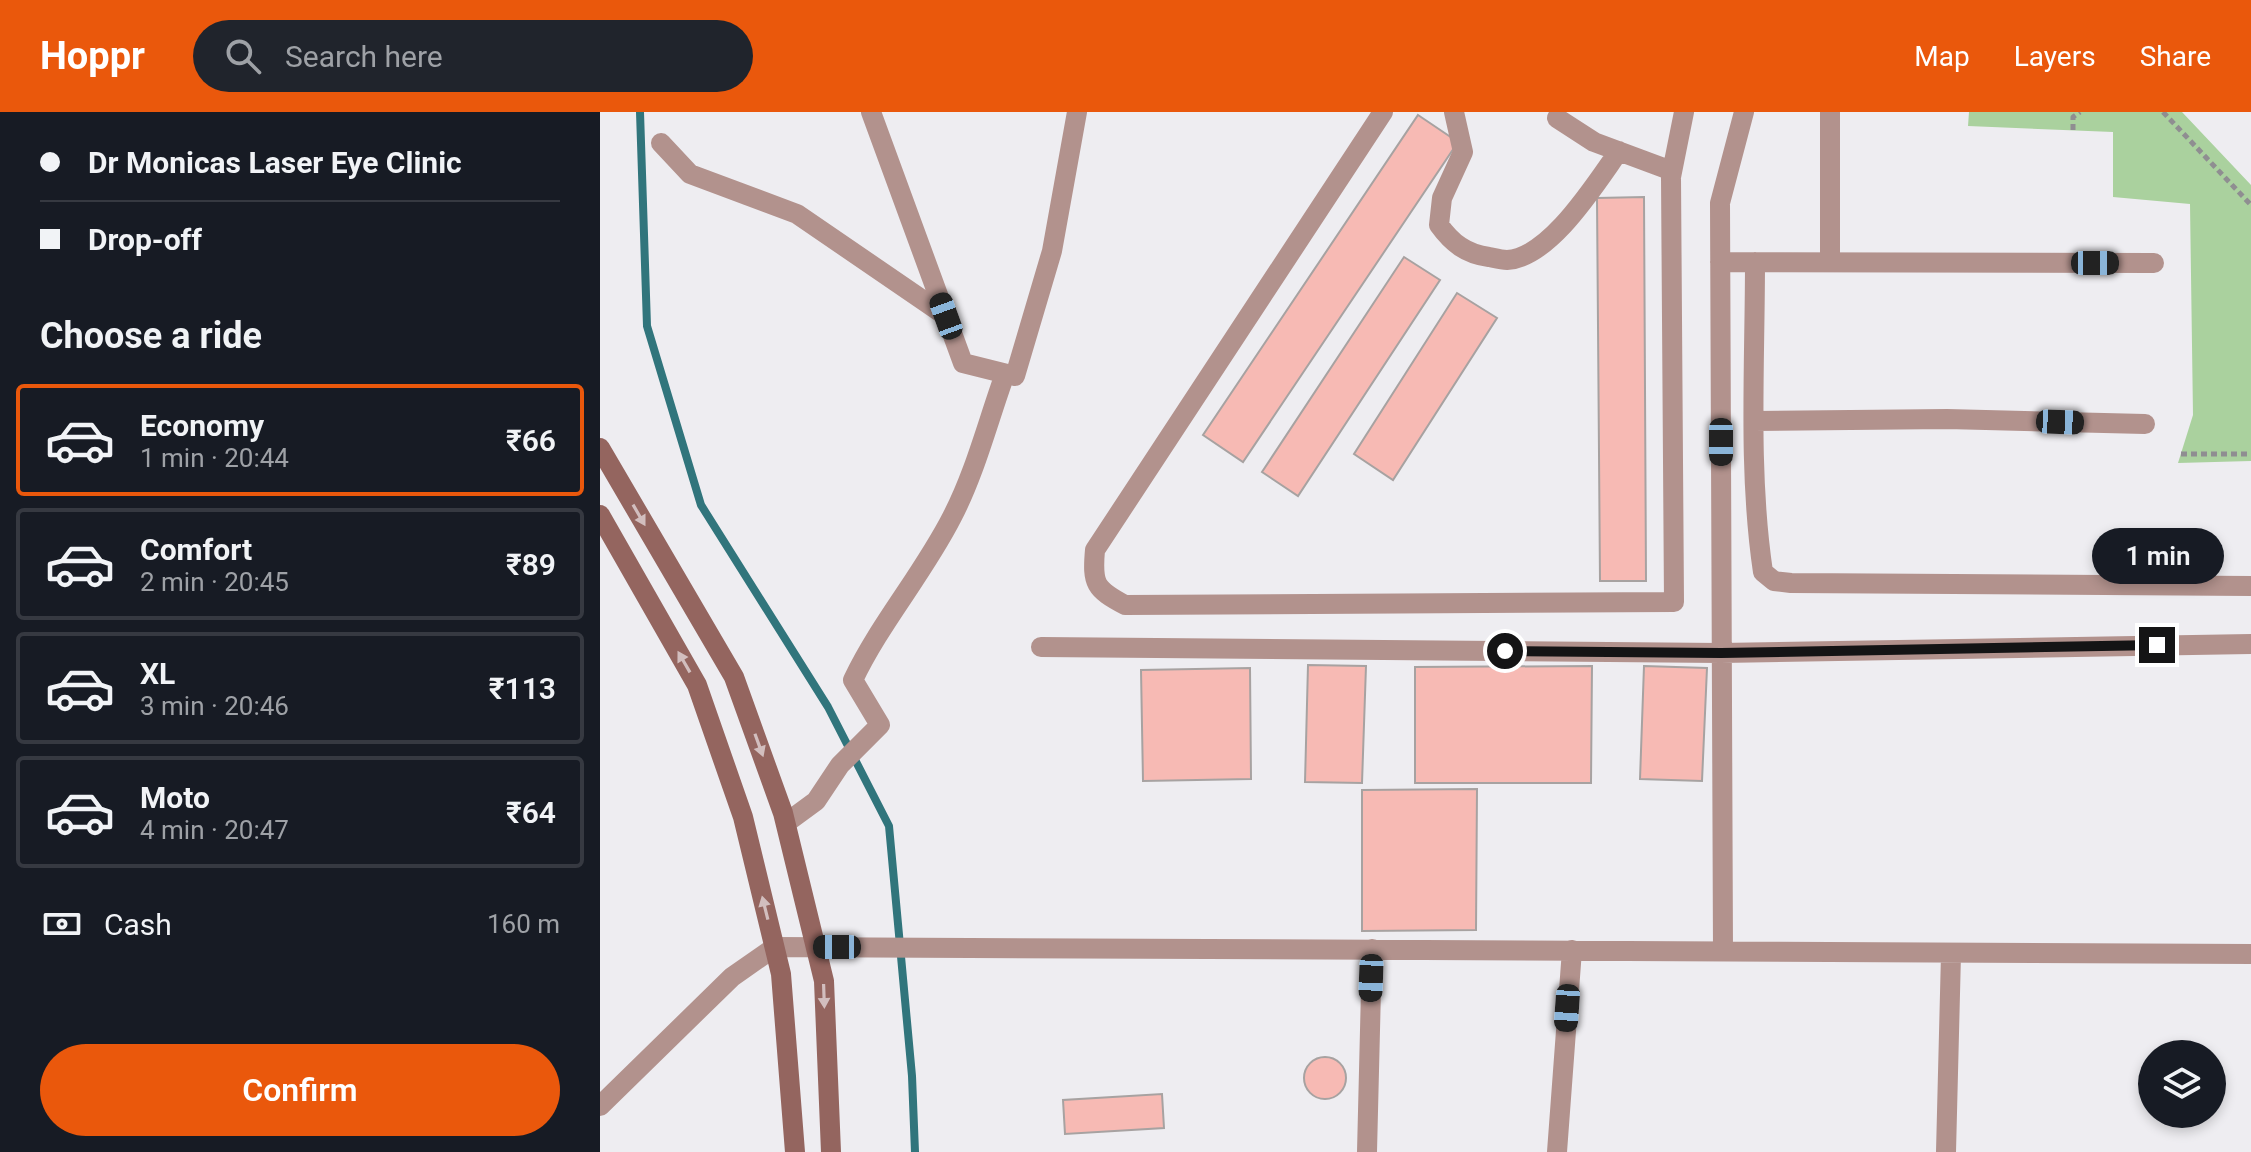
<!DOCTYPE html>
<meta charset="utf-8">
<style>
body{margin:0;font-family:Roboto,sans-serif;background:#20242c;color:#f1f3f6;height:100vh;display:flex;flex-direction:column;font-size:30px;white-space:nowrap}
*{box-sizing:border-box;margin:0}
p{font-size:26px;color:#9ea1a6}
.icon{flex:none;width:44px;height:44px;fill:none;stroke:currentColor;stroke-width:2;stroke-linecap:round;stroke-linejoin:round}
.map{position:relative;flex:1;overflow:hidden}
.sheet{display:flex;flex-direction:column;background:#171b24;width:600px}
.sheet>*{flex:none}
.guide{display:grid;align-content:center;height:176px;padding:0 40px;background:#171b24}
.buttons{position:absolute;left:1538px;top:928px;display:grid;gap:16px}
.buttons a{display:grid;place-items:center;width:88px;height:88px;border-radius:50%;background:#171b24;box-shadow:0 4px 12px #0003;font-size:40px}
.end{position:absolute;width:36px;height:36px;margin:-18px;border:10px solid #141415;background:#fff;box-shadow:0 0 0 4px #fff}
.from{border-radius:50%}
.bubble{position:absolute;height:56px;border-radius:28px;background:#171b24;box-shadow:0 4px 12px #0003;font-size:26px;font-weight:600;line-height:56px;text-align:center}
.car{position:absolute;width:24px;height:48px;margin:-24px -12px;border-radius:10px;box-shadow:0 0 6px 2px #0007;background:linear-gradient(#222 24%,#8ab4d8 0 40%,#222 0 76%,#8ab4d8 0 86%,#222 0)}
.guide b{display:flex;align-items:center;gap:28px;height:76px;font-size:30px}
.guide b+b{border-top:2px solid #363941}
.guide i{width:20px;height:20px;background:#f1f3f6}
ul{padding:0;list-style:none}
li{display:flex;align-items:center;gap:24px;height:112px;margin:0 16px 12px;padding:0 24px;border:4px solid #363941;border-radius:8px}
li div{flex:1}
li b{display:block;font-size:30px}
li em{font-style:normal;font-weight:600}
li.selected{border-color:#ea580c}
li>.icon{width:72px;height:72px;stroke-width:1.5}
h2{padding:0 40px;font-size:36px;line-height:96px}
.pay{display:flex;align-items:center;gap:20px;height:88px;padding:0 40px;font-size:30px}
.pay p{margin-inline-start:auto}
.primary-button{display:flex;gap:16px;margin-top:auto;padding:16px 40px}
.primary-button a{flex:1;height:92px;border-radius:48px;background:#ea580c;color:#fff;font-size:32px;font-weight:600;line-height:92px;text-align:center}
header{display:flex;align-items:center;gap:48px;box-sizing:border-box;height:112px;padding:0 40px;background:#ea580c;color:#fff}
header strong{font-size:38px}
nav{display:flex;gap:44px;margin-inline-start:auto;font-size:28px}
.search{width:560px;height:72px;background:#20242c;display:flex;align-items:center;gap:20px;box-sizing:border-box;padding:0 28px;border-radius:44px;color:#9ea1a6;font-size:30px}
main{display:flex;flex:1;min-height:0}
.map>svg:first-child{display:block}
.green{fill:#aad19e}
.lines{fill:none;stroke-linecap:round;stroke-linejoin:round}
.stream{stroke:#31757c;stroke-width:8}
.building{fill:#f7bab4;stroke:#a7a2a1;stroke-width:2}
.path{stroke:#8f8e91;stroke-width:5;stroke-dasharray:6 4;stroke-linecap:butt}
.street{stroke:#b2928d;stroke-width:20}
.secondary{stroke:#94655f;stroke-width:20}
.oneway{fill:#d2bebe}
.route{stroke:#141415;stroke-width:10}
</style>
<header>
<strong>Hoppr</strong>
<div class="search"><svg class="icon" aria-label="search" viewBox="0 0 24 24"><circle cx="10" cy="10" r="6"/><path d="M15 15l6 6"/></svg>Search here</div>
<nav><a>Map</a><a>Layers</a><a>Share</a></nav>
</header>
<main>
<section class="sheet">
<div class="guide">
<b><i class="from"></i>Dr Monicas Laser Eye Clinic</b>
<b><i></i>Drop-off</b>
</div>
<h2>Choose a ride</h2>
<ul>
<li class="selected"><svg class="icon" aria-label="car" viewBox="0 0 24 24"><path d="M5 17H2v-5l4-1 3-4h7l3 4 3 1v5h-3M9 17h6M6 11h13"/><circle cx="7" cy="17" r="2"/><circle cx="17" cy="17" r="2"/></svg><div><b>Economy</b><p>1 min · 20:44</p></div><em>₹66</em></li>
<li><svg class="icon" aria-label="car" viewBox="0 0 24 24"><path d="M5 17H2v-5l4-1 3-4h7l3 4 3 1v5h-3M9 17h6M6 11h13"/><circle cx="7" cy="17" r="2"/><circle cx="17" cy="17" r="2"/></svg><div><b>Comfort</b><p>2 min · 20:45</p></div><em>₹89</em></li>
<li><svg class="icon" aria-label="car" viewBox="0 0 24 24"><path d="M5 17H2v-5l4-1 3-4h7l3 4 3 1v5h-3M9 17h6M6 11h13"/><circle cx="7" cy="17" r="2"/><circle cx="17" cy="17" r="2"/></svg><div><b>XL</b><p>3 min · 20:46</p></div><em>₹113</em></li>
<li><svg class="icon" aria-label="car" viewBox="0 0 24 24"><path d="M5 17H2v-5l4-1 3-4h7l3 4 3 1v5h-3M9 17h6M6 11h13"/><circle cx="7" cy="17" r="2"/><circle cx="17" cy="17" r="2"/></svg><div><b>Moto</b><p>4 min · 20:47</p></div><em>₹64</em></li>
</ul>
<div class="pay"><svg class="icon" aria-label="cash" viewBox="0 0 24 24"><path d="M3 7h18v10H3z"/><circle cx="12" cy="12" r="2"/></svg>Cash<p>160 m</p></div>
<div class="primary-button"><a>Confirm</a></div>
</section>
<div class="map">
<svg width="1651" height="1040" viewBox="0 0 1651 1040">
<rect width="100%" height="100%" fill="#eeedf1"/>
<path class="green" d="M1369,0H1582L1651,73V349L1578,351L1593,303L1590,92L1513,85V20L1368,14Z"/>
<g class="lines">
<path class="stream" d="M40,0L47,214L101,393L228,595L289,714L312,964L315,1040"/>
</g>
<path class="building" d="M818,3L858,30L643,350L603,323Z
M1044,85L1046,469H1000L997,86Z
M804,145L840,168L698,384L662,360Z
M857,181L897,206L793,368L754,342Z
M708,553L766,554L762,671L705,670Z
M992,554L991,671H815V555Z
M1044,554L1107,556L1102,669L1040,667Z
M650,556L651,667L543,669L541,558Z
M877,677L876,818L762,819V678Z
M704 966a21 21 0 1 1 42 0a21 21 0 1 1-42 0Z
M562,982L564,1016L465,1022L463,988Z"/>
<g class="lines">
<path class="path" d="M1563,0L1651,93
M1473,18V5L1480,0
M1581,342H1651"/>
<path class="street" d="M271,0L363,251L415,264L452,139L477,0
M783,0L495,438C492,472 495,477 525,493L1074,490L1071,65L1084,0
M854,0L863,40L842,86L839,113C852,131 866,142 889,145C894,146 901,148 907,148C950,146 996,71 1019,39
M1230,0V150
M957,6L994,30L1072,59
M61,31L90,62L197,102L346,204
M1120,150L1554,151
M1155,150C1155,253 1148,359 1163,460L1174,469L1191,471L1651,474
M1154,309L1347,307L1545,312
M441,535L1121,541L1651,532
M186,711L216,689L240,653L280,613L253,568C280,511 323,462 352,405C375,361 388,309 405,262
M1123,839L1120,91L1144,0
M0,994L132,865L175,835L1651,842
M767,1040L772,837
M957,1040L972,838
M1346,1040L1351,842"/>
<path class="secondary" d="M0,336L134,565L183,701L224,869L231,1040
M0,403L97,573L143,705L181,862L195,1040"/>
</g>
<defs><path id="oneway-solid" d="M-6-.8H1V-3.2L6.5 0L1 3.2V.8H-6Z" transform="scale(2)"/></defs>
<g class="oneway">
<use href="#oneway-solid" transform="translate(39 403) rotate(60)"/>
<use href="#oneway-solid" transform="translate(84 550) rotate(-120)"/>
<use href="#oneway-solid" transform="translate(159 633) rotate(70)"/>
<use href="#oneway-solid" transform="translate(165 796) rotate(-104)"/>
<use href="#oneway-solid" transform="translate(224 884) rotate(88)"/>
</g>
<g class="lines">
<path class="route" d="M905,539L1121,541L1557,533"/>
</g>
</svg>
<div class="buttons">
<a><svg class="icon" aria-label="layers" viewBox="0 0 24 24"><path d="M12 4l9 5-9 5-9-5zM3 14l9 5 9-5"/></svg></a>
</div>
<i class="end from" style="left:905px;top:539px"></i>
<i class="end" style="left:1557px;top:533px"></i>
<div class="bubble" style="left:1492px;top:416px;width:132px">1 min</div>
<i class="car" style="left:1495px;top:151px;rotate:90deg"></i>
<i class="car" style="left:346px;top:204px;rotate:340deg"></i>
<i class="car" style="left:1460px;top:310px;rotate:92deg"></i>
<i class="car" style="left:1121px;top:330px;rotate:180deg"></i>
<i class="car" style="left:237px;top:835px;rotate:270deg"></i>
<i class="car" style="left:771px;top:866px;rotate:182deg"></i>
<i class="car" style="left:967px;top:896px;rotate:184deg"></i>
</div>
</main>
